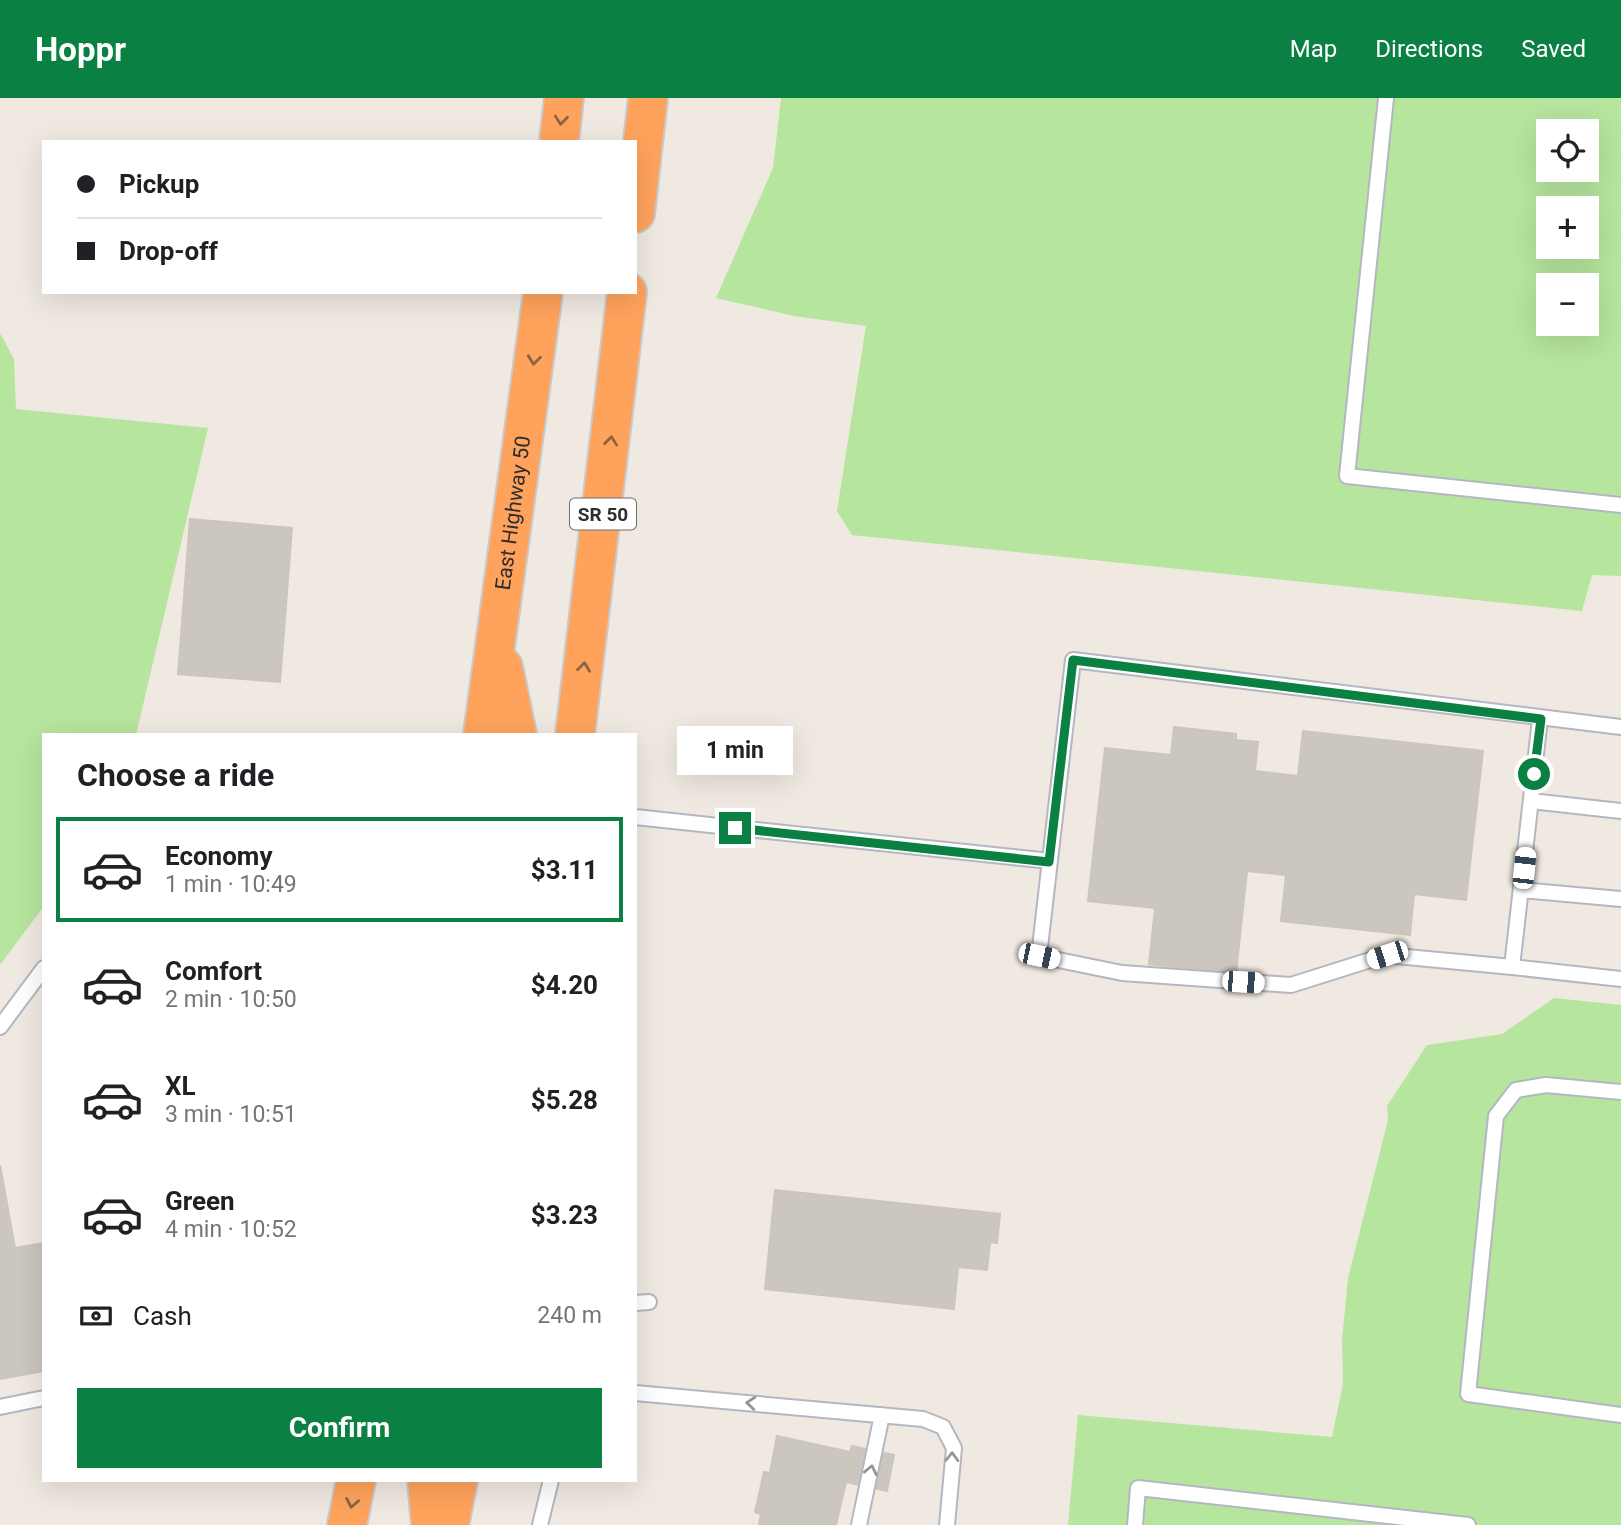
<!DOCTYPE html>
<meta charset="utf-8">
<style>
body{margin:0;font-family:Roboto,sans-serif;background:#f6f6f6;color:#202124;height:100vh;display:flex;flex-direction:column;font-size:26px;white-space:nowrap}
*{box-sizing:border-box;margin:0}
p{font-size:23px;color:#757577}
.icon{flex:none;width:38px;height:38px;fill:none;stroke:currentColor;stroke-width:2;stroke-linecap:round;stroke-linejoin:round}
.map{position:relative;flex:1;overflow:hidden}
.panel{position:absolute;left:42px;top:635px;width:595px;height:749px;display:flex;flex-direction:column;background:#fff;border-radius:0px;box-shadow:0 7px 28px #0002}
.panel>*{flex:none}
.banner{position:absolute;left:42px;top:42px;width:595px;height:154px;border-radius:0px;box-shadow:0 7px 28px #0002;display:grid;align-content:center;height:154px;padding:0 35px;background:#fff}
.controls{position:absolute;left:1536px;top:21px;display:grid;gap:14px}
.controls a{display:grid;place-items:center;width:63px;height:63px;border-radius:0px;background:#fff;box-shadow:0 7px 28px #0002;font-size:35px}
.end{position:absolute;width:32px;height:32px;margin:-16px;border:9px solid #0b8043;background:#fff;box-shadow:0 0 0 4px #fff}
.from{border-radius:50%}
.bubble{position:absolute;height:49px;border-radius:0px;background:#fff;box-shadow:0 7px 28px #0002;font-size:23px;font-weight:700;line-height:49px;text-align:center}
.car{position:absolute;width:21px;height:42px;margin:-21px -10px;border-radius:9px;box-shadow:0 0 5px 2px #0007;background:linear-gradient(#fff 24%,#345 0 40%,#fff 0 76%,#345 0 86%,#fff 0)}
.banner b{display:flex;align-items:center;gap:24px;height:66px;font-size:26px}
.banner b+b{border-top:2px solid #e0e0e0}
.banner i{width:18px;height:18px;background:#202124}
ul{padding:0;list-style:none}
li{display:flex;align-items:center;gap:21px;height:105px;margin:0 14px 10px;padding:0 21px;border:4px solid transparent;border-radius:0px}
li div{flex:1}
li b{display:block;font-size:26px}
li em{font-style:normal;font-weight:700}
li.on{border-color:#0b8043}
li>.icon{width:63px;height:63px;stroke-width:1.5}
h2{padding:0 35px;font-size:32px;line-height:84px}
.pay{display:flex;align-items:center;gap:18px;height:77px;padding:0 35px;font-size:26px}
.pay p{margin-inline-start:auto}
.cta{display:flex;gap:14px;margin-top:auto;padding:14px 35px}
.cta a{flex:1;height:80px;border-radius:0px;background:#0b8043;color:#fff;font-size:28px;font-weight:700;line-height:80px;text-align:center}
header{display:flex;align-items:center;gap:42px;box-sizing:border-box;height:98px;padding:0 35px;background:#0b8043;color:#fff}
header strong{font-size:33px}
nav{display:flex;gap:38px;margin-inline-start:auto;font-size:24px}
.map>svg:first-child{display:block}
.green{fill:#b6e59e;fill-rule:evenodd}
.building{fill:#cbc7bf;stroke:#cbc5ba;stroke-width:2}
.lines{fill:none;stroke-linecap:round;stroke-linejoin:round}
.lane-casing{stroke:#b4b7c1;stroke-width:18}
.highway-casing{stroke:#c9c9c9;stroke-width:42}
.lane{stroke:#fff;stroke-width:14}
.highway{stroke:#ffa35c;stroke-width:38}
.oneway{stroke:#8c6343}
.oneway2{stroke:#969696}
.route{stroke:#0b8043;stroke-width:9}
.labels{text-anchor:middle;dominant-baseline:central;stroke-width:5;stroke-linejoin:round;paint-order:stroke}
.shield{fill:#fff;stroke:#6d6d6d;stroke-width:2}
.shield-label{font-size:19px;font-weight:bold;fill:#2e2e2e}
.street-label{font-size:21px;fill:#2e2e2e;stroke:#fff}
</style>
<header>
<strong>Hoppr</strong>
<nav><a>Map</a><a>Directions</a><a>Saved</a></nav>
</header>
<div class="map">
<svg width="1621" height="1427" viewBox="0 0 1621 1427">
<rect width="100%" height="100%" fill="#efe9e1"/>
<path class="green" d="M781,0H1621V478L1592,477L1582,513L852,437L837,413L866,228L794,218L716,200L773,70ZM1549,33H1587V72H1549ZM1549,110H1587V149H1549ZM1549,187H1587V226H1549Z
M0,235L14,261L16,311L208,330L136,637H44V808L0,867Z
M1554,900L1621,907V1427H1068L1078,1317L1332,1339L1343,1286L1342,1242L1348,1180L1388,1022L1387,1008L1427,947L1502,936Z"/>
<path class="building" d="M190,421L292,430L280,584L178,576Z
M1174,629L1236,636V642L1258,644L1255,673L1298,678L1303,633L1483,653L1466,802L1414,796L1410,837L1281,823L1286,777L1247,773L1236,875L1149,866L1155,810L1088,803L1105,650L1171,657Z
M0,1067L15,1150L44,1145V1273L0,1281Z
M775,1092L1000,1116L997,1145L990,1144L987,1172L958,1169L954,1211L765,1191Z
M777,1338L850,1354L852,1348L894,1357L887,1393L846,1384L836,1427H759L761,1416L755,1414L764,1374L770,1375Z"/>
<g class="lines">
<g class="lane-casing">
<path id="lane" d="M1386,0L1347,378L1621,407
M1540,621L1512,869L1386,857L1291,887L1122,875L1039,858L1073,562L1621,629
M1531,703L1621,713
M635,719L1050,763
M1521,792L1621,801
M1512,869L1621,881
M0,929L44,870
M1621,994L1546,987L1516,992L1496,1018L1468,1296L1621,1317
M635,1205L649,1204
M635,1295L923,1321L943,1329L954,1350L947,1427
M0,1309L44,1300
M540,1427L551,1382
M859,1427L882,1317
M1135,1427L1138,1390L1468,1427"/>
</g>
<g class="highway-casing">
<g id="highway">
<path d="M559,44L564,0"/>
<path d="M635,115L648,0"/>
<path d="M503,569L517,637"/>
<path id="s1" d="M483,637L543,194"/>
<path d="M575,637L627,194"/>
<path d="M427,1382L431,1427"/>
<path d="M347,1427L356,1382"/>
<path d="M449,1427L458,1382"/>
</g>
</g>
<use href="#lane" class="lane"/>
<use href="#highway" class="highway"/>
</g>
<defs><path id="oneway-chevron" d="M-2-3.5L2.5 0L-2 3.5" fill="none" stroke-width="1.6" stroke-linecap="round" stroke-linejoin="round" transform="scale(1.75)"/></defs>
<g class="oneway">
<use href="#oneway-chevron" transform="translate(561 22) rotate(96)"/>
<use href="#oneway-chevron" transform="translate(534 262) rotate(97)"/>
<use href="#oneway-chevron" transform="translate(611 343) rotate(-84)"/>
<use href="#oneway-chevron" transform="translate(584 569) rotate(-83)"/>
<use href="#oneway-chevron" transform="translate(352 1405) rotate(101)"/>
</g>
<g class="oneway2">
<use href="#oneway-chevron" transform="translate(751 1305) rotate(-175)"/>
<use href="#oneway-chevron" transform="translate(952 1359) rotate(-88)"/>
<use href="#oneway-chevron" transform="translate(871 1372) rotate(-78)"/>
</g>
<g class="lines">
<path class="route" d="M735,730L1049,764L1073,562L1541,621L1534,676"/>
</g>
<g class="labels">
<rect class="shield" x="570" y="400.5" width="66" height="31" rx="5"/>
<g class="shield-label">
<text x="603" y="416">SR 50</text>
</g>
<g class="street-label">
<text stroke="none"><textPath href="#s1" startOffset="224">East Highway 50</textPath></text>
</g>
</g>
</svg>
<div class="controls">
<a><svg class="icon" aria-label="locate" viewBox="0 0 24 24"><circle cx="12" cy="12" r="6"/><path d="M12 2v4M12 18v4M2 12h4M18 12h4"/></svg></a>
<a>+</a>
<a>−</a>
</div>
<i class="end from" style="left:1534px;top:676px"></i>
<i class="end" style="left:735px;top:730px"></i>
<div class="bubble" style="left:677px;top:628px;width:116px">1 min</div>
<i class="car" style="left:1524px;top:770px;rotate:6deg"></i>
<i class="car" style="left:1387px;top:857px;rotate:252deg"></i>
<i class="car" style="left:1039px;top:858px;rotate:102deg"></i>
<i class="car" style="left:1243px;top:884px;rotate:94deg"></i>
<div class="banner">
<b><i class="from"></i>Pickup</b>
<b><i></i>Drop-off</b>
</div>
<section class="panel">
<h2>Choose a ride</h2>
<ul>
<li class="on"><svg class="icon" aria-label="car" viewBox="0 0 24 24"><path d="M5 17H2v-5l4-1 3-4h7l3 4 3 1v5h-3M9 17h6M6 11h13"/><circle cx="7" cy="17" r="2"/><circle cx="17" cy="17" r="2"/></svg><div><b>Economy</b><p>1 min · 10:49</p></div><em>$3.11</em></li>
<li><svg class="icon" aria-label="car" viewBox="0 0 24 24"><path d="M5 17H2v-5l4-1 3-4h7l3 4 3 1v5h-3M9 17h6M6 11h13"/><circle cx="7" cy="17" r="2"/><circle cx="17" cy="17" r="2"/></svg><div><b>Comfort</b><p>2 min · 10:50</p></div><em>$4.20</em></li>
<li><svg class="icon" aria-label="car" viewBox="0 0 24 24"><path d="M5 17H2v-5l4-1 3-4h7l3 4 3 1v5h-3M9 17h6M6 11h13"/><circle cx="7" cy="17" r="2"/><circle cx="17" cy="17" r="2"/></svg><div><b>XL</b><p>3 min · 10:51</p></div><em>$5.28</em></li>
<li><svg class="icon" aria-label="car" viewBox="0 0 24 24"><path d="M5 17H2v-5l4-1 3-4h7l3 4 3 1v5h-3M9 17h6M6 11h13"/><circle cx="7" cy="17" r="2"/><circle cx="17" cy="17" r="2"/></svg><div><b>Green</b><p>4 min · 10:52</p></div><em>$3.23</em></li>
</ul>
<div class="pay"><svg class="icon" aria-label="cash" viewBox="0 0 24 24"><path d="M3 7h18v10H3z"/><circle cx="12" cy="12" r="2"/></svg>Cash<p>240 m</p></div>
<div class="cta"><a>Confirm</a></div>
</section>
</div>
